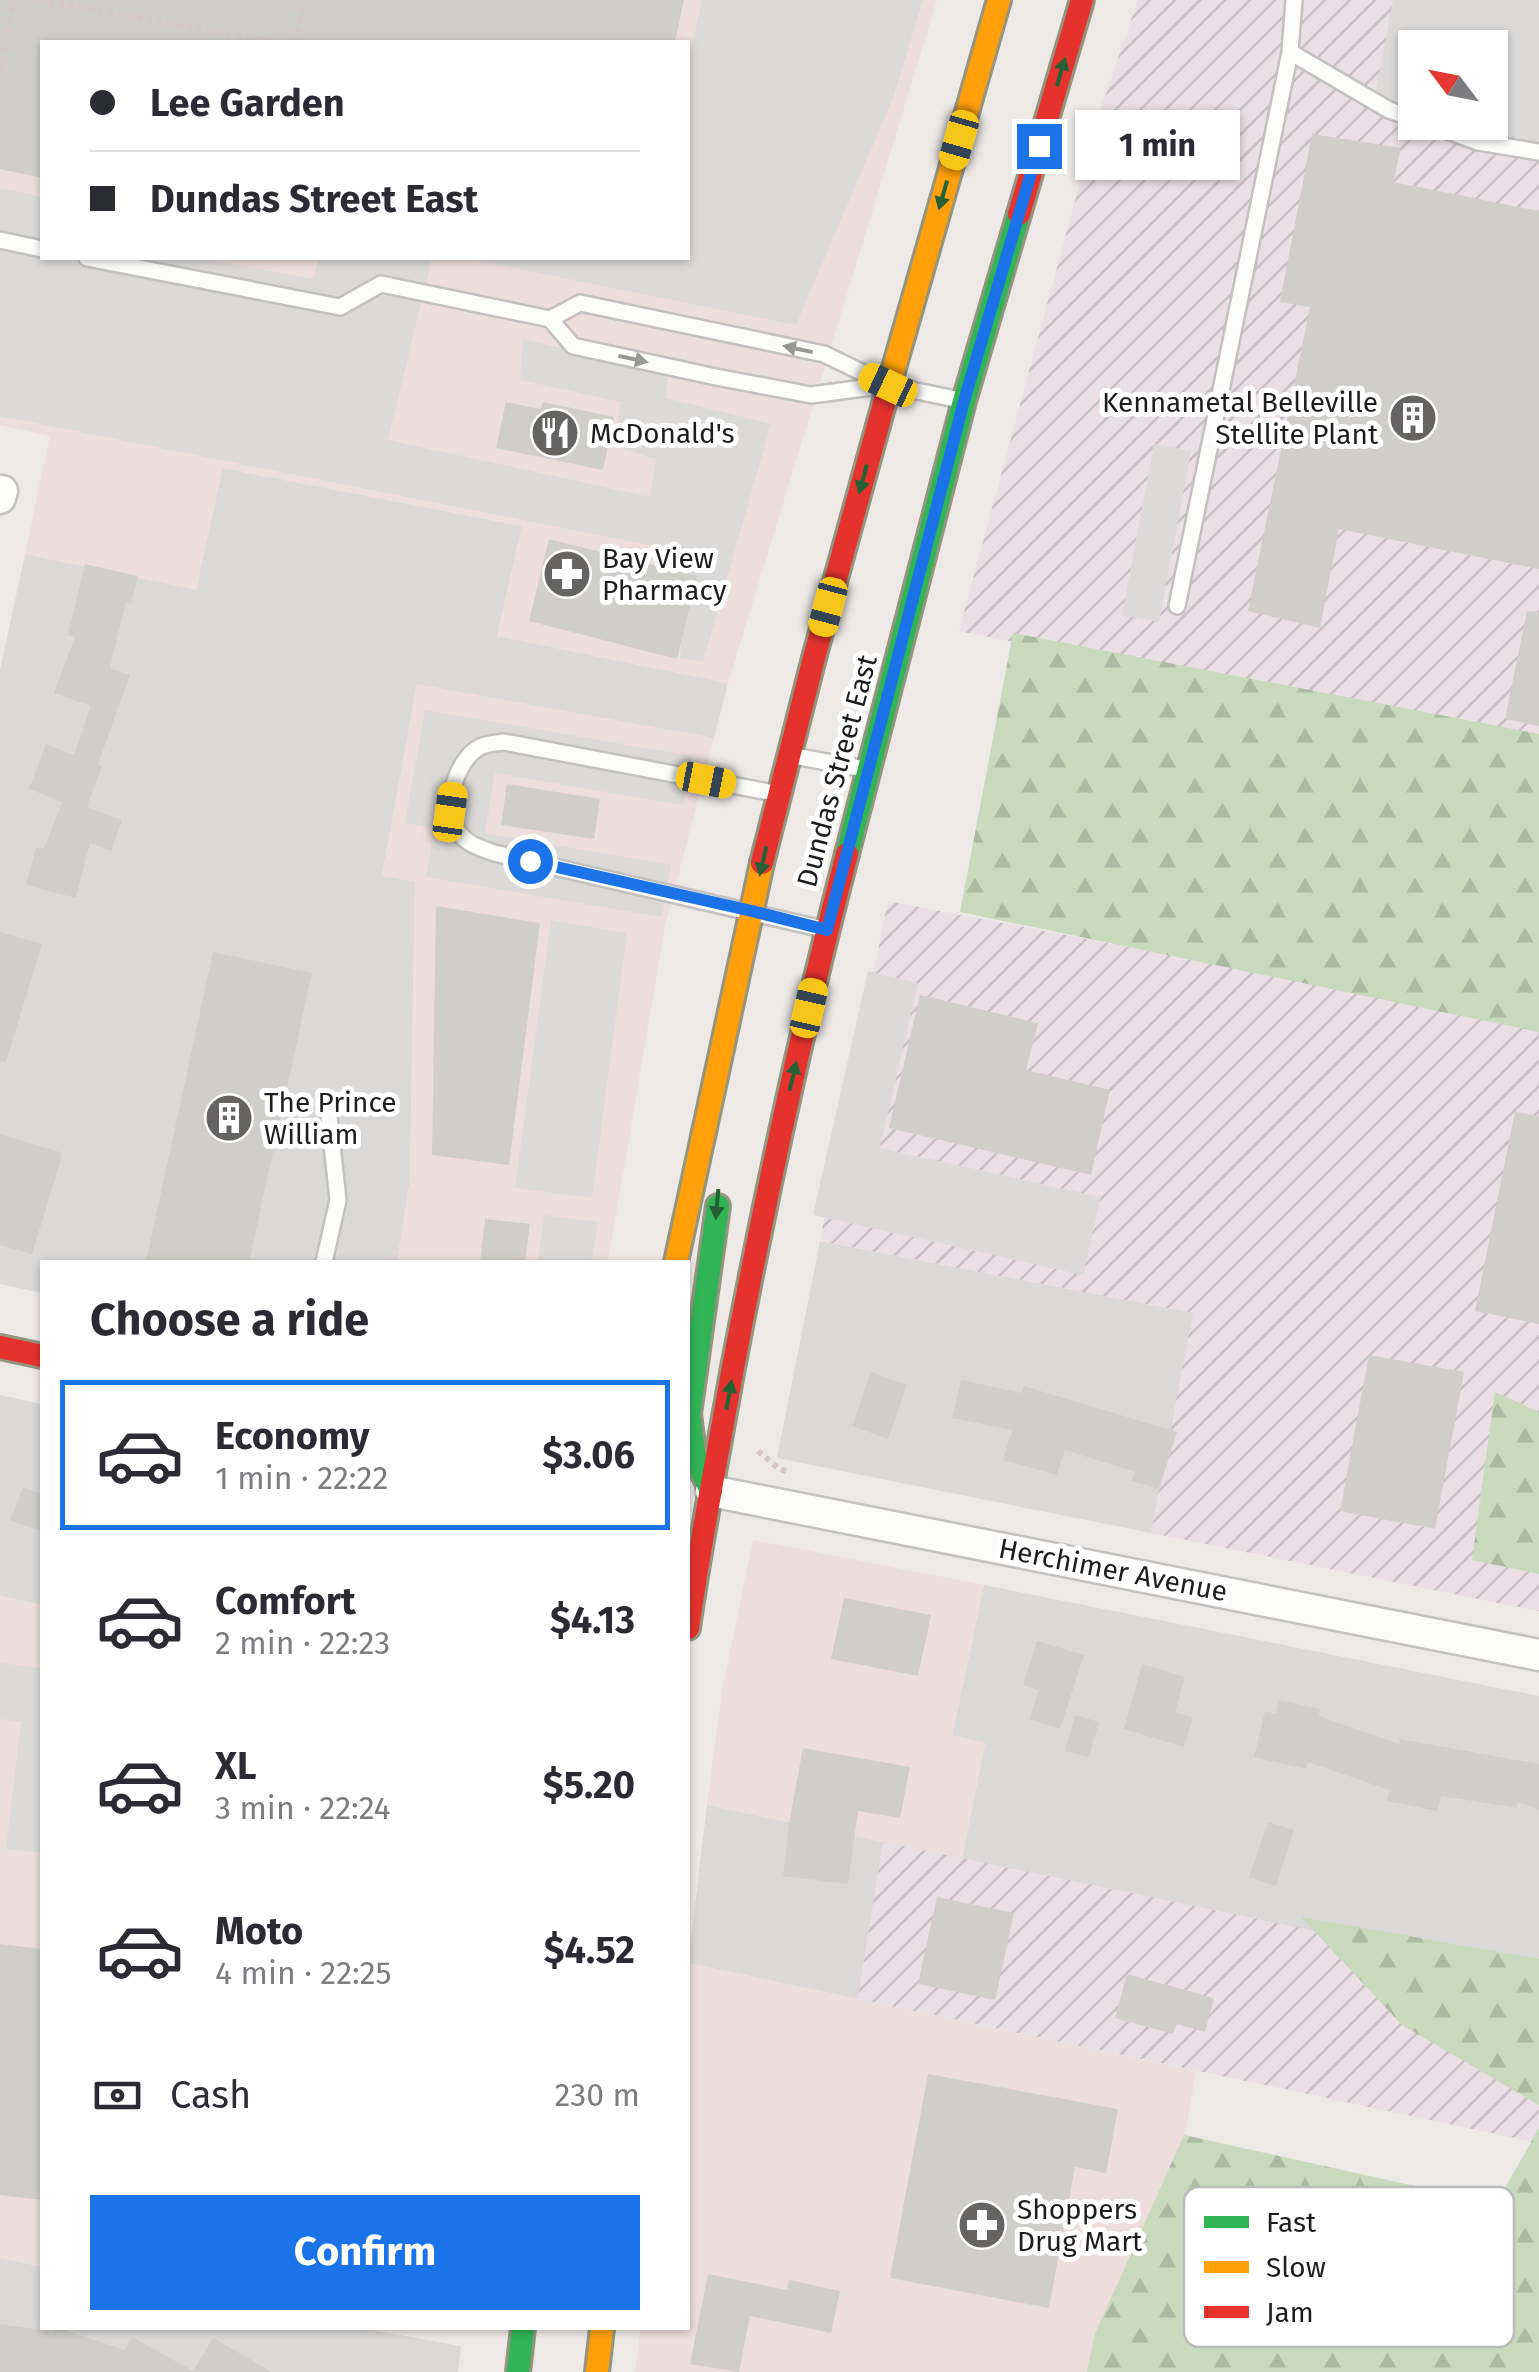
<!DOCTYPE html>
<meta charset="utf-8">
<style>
body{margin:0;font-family:"Fira Sans",sans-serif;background:#f2f2f3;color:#2b2b33;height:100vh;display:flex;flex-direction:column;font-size:38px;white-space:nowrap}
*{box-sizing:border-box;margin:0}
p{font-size:32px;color:#7c7c81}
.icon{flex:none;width:55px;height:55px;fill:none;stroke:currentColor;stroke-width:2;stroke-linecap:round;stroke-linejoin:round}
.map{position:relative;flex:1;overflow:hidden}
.side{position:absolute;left:40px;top:1260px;width:650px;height:1070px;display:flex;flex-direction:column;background:#fff;border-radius:0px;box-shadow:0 2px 8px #0004}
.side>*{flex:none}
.banner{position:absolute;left:40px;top:40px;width:650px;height:220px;border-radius:0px;box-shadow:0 2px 8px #0004;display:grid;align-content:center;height:220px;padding:0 50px;background:#fff}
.needle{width:65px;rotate:302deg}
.buttons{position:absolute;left:1398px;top:30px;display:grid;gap:20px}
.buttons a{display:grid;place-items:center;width:110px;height:110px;border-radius:0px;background:#fff;box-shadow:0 2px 8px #0004;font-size:50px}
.end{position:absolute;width:45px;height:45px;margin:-22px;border:12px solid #1a73e8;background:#fff;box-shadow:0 0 0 5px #fff}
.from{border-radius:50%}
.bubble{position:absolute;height:70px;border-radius:0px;background:#fff;box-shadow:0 2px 8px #0004;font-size:32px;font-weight:700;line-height:70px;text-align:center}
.car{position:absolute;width:30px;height:60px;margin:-30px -15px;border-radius:12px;box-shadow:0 0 8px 2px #0007;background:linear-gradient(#f5c518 24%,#345 0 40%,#f5c518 0 76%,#345 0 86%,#f5c518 0)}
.banner b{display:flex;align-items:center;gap:35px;height:95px;font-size:38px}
.banner b+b{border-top:2px solid #e1e1e2}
.banner i{width:25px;height:25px;background:#2b2b33}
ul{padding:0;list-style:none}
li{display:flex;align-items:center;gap:30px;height:150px;margin:0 20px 15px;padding:0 30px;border:5px solid transparent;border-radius:0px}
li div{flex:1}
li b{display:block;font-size:38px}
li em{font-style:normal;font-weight:700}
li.on{border-color:#1a73e8}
li>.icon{width:90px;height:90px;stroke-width:1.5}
h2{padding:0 50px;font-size:45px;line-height:120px}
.pay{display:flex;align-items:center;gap:25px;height:110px;padding:0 50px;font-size:38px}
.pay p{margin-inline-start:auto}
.cta{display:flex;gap:20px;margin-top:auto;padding:20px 50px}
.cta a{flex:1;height:115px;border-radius:0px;background:#1a73e8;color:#fff;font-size:40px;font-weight:700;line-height:115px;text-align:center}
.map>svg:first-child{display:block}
.residential{fill:#dbd9d7}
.commercial{fill:#eddddc;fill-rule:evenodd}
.industrial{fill:url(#industrial-furrows);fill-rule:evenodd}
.forest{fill:url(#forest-firs)}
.parking{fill:#dcdad9}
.building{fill:#d0cecb}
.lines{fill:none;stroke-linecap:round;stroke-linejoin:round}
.lane-casing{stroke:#c3c1c0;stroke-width:20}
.street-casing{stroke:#c3c1c0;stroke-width:35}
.fast-casing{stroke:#94947f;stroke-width:28}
.slow-casing{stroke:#94947f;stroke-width:28}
.jam-casing{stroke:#94947f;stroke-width:28}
.path{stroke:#d5c8c6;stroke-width:6;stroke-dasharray:5 5;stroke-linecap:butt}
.lane{stroke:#fcfcfb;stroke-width:15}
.street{stroke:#fcfcfb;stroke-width:30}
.fast{stroke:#30b455;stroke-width:22}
.slow{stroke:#ff9f0a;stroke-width:22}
.jam{stroke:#e5322d;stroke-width:22}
.oneway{fill:#266136}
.oneway2{fill:#989897}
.route{stroke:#1a73e8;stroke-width:12}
.labels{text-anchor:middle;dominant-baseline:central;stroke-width:10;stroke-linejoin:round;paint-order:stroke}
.poi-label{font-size:28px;fill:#1d1d1d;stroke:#fff;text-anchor:start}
.street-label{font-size:28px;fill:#1d1d1d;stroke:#fff}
.key{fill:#fff;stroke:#bbb;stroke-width:2.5}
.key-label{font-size:28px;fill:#1d1d1d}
</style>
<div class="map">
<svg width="1539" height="2372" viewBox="0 0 1539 2372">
<defs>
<pattern id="industrial-furrows" width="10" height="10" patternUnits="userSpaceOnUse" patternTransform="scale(2.5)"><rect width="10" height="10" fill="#e9dfe5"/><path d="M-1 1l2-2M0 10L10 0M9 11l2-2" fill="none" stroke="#c7bfc4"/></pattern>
<pattern id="forest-firs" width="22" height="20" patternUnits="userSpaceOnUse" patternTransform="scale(2.5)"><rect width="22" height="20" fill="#c8d9bc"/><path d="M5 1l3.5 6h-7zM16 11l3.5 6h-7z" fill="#abbaa1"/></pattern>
</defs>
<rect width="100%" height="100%" fill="#ece9e6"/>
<path class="residential" d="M222,468L522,526L497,636L728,683L714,738L417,685L382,875L415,881L410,1180L397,1262H42V1293L0,1284V670L25,554L196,589Z
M820,1241L1194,1313L1151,1533L777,1458Z
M0,1395L42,1404V1605L0,1596Z
M984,1585L1539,1696V1977L962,1859L985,1743L952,1736Z
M707,1805L883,1842L858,1999L688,1963Z
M0,2258L42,2267V2328H362L461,2346L458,2372H0Z"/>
<path class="commercial" d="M0,0H937L728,683L497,636L522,526L223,468L196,590L25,554L50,436L0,425ZM42,42H688V258H42Z
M417,684L714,738L665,926L608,1262H397L410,1180L415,882L382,876Z
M753,1540L984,1585L952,1735L985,1743L962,1859L707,1805L722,1691Z
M0,1596L42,1605V2267L0,2258Z
M688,1963L1196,2071L1146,2372H635L641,2328H688Z"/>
<path class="industrial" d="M1138,0H1539V747L959,631L1096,123ZM1415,48H1490V122H1415Z
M888,901L1539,1026V1611L1151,1533L1193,1313L820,1241Z
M883,1842L1539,1977V2143L858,1999Z"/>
<path class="forest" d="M1013,633L1539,734V1032L960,912Z
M1495,1392L1539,1412V1574L1472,1560Z
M1301,1917L1539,1959V2105L1402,2025Z
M1539,2128V2372H1087L1095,2334L1184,2135L1496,2204Z"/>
<path class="parking" d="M702,0H923L892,101L796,325L465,258H688V65Z
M1393,0H1539V142L1439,123L1490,122V48H1415V118L1372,110Z
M0,188L42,197V258H198L313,279L319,258H432L388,440L650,497L656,459L613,446L621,402L520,380L523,339L668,372L666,398L771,424L703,662L680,658L689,553L0,416Z
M1154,444L1191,451L1159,622L1122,615Z
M223,580L398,621L322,945L198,917L218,833L166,820Z
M425,710L692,756L683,805L495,773L485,833L671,865L662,917L426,877L434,828L405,823Z
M551,920L627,933L592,1198L515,1188Z
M868,971L918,983L880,1148L1101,1197L1083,1275L813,1215Z
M544,1215L598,1222L592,1262H538Z
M0,1663L42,1668V1853L6,1849L21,1722L0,1719Z"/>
<path class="building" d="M0,0H684L675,42H42V178L0,169Z
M1312,134L1401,148L1393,182L1539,211V569L1339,529L1320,628L1248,611L1310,307L1280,302Z
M506,402L541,409L543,402L614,417L603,470L496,448Z
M549,539L697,576L677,659L529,621Z
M85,564L138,576L131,604L126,602L110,668L130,675L98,764L102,766L87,807L122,820L111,851L90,843L76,898L26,885L36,847L44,849L62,802L29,789L46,744L74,755L91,706L54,693L75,637L68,635Z
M1527,611L1539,612V726L1505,719Z
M507,784L600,799L594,839L501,825Z
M436,906L540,923L509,1165L432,1155Z
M0,932L42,944L6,1062L0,1061Z
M213,952L312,973L249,1262H146Z
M920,995L1038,1023L1026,1070L1110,1090L1091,1175L889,1128Z
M1515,1112L1539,1116V1324L1475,1311Z
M0,1134L63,1153L32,1254L0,1245Z
M485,1219L530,1224L525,1262H480Z
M1369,1355L1464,1372L1435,1529L1340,1511Z
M871,1372L907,1385L888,1439L852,1426Z
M961,1380L1022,1393L1024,1386L1177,1432L1159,1489L1132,1481L1135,1472L1065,1450L1057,1475L1003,1460L1012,1430L952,1418Z
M23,1487L42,1494V1532L10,1520Z
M844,1598L931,1615L918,1676L831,1659Z
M1037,1641L1084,1655L1060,1729L1029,1719L1039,1690L1023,1685Z
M1142,1664L1185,1677L1175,1712L1193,1717L1184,1747L1124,1729Z
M1279,1700L1320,1709L1319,1716L1399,1744L1400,1739L1539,1764V1810L1518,1802L1517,1808L1441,1796L1438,1811L1387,1801L1389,1790L1308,1762L1306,1769L1254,1757L1265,1711L1276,1714Z
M1075,1715L1099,1722L1089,1757L1065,1751Z
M803,1748L910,1767L900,1818L858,1811L848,1884L783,1876L789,1823Z
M1268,1822L1294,1830L1276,1886L1249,1877Z
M937,1897L1014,1913L995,2000L918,1984Z
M0,1944L42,1949V2200L0,2195Z
M1127,1974L1214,1998L1205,2032L1176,2024L1173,2034L1115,2018Z
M928,2074L1118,2109L1106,2173L1075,2167L1049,2308L890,2278Z
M708,2274L787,2290L789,2280L840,2291L831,2333L750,2316L739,2372L690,2364Z
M0,2324L53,2332L55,2328H59L125,2350L132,2337L193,2371L213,2338L272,2372H0Z"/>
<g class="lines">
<g class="lane-casing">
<path id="lane" d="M1290,52L1389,110L1415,119
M1424,122L1478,142L1539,152
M0,240L42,249
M87,258L340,307L381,284L550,319L573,346L716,377L811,395L879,386
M550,319L580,303L824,354L888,385L960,400
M1177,606L1290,52L1294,0
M794,756L865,769
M774,793L504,742C497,743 487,743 480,747C455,760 441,811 459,833C468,845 481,848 494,853L823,929
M324,1262L338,1200L329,1117"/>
</g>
<g class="street-casing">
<path id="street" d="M0,498L2,491
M711,1491L1539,1655"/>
</g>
<g class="fast-casing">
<path id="fast" d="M847,854L964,401L1019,214
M711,1491L694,1454L689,1414L718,1206
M518,2372L523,2328"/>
</g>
<g class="slow-casing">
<path id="slow" d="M890,382L999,0
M676,1262L762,863
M597,2372L602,2328"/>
</g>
<g class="jam-casing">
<path id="jam" d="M1019,214L1082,0
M762,863L814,658L890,382
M0,1347L42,1356
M688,1628C700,1543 717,1458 732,1373C765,1199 802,1026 847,854"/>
</g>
<path class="path" d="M39,0L272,42
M296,42L304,0
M0,72L14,0
M758,1451L778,1468L788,1472"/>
<use href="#lane" class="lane"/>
<use href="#street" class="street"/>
<use href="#fast" class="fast"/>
<use href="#slow" class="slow"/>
<use href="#jam" class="jam"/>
</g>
<defs><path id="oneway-solid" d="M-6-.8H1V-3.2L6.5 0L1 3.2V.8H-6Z" transform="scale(2.5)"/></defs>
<g class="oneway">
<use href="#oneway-solid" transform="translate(1061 72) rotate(-74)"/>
<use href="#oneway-solid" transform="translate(943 195) rotate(106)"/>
<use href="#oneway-solid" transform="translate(863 479) rotate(105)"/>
<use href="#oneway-solid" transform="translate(763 861) rotate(103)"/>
<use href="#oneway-solid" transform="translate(793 1076) rotate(-77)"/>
<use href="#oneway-solid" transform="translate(717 1204) rotate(95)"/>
<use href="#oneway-solid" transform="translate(729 1395) rotate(-80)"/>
</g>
<g class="oneway2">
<use href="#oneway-solid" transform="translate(798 349) rotate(-168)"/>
<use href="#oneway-solid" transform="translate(633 359) rotate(12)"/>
</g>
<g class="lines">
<path class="route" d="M530,861L752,911L827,930L964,401L1039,146"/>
</g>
<defs>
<g id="building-disc" transform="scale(2.5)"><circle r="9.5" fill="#656463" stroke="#fff"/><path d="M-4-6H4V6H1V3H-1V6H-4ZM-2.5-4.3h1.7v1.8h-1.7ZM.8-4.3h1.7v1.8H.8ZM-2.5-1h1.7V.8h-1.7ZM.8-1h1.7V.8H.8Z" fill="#fff"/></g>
<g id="restaurant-disc" transform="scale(2.5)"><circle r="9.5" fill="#656463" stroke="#fff"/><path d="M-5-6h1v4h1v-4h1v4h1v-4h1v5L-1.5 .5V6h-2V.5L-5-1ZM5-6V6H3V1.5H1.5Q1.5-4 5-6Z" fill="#fff"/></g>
<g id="pharmacy-disc" transform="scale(2.5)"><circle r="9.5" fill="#656463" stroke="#fff"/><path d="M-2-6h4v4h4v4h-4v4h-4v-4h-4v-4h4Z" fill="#fff"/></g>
</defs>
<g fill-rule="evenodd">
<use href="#building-disc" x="1413" y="418"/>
<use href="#restaurant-disc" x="555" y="433"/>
<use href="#pharmacy-disc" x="567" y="574"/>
<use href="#building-disc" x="229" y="1118"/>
<use href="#pharmacy-disc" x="982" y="2225"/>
</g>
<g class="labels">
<g class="poi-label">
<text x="1378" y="402" text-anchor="end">Kennametal Belleville<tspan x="1378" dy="32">Stellite Plant</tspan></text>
<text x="590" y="433">McDonald's</text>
<text x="602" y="558">Bay View<tspan x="602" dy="32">Pharmacy</tspan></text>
<text x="264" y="1102">The Prince<tspan x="264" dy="32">William</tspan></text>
<text x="1017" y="2209">Shoppers<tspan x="1017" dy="32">Drug Mart</tspan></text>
</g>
<g class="street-label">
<text transform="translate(837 771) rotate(-75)">Dundas Street East</text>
<text transform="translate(1113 1570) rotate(11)">Herchimer Avenue</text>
</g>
</g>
<rect x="1184" y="2187" width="330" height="160" rx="15" class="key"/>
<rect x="1204" y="2216" width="45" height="12" fill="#30b455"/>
<rect x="1204" y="2261" width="45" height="12" fill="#ff9f0a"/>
<rect x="1204" y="2306" width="45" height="12" fill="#e5322d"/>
<g class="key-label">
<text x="1266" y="2232">Fast</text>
<text x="1266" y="2277">Slow</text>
<text x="1266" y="2322">Jam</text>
</g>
</svg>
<div class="buttons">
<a><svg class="needle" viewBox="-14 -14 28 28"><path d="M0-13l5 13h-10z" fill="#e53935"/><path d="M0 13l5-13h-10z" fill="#7c7c81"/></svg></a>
</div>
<i class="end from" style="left:530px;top:861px"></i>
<i class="end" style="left:1039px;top:146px"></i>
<div class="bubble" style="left:1075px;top:110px;width:165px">1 min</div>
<i class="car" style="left:959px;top:140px;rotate:196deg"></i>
<i class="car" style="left:888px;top:385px;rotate:295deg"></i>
<i class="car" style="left:828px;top:607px;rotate:195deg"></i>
<i class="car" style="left:706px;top:780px;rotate:101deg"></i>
<i class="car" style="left:450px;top:812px;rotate:8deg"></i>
<i class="car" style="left:809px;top:1008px;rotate:13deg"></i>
<div class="banner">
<b><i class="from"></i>Lee Garden</b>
<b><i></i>Dundas Street East</b>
</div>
<section class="side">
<h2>Choose a ride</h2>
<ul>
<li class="on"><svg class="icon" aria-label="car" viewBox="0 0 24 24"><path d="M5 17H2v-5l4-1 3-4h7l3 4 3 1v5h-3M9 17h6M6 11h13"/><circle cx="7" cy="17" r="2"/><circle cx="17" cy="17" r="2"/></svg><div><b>Economy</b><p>1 min · 22:22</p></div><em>$3.06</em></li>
<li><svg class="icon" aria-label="car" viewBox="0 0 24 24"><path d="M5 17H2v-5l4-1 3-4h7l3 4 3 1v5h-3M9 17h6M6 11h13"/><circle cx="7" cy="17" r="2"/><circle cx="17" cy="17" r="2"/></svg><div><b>Comfort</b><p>2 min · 22:23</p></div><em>$4.13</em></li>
<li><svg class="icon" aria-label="car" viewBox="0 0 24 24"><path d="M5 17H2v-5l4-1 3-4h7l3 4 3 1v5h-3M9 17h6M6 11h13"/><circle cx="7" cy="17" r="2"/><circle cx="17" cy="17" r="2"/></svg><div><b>XL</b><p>3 min · 22:24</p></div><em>$5.20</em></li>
<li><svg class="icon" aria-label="car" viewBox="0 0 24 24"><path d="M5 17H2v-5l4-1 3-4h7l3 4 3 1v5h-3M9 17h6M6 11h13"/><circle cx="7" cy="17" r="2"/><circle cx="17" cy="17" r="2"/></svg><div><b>Moto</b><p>4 min · 22:25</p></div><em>$4.52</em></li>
</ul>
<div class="pay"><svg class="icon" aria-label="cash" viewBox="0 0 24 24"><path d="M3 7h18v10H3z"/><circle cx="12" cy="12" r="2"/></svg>Cash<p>230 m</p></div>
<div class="cta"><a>Confirm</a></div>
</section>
</div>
